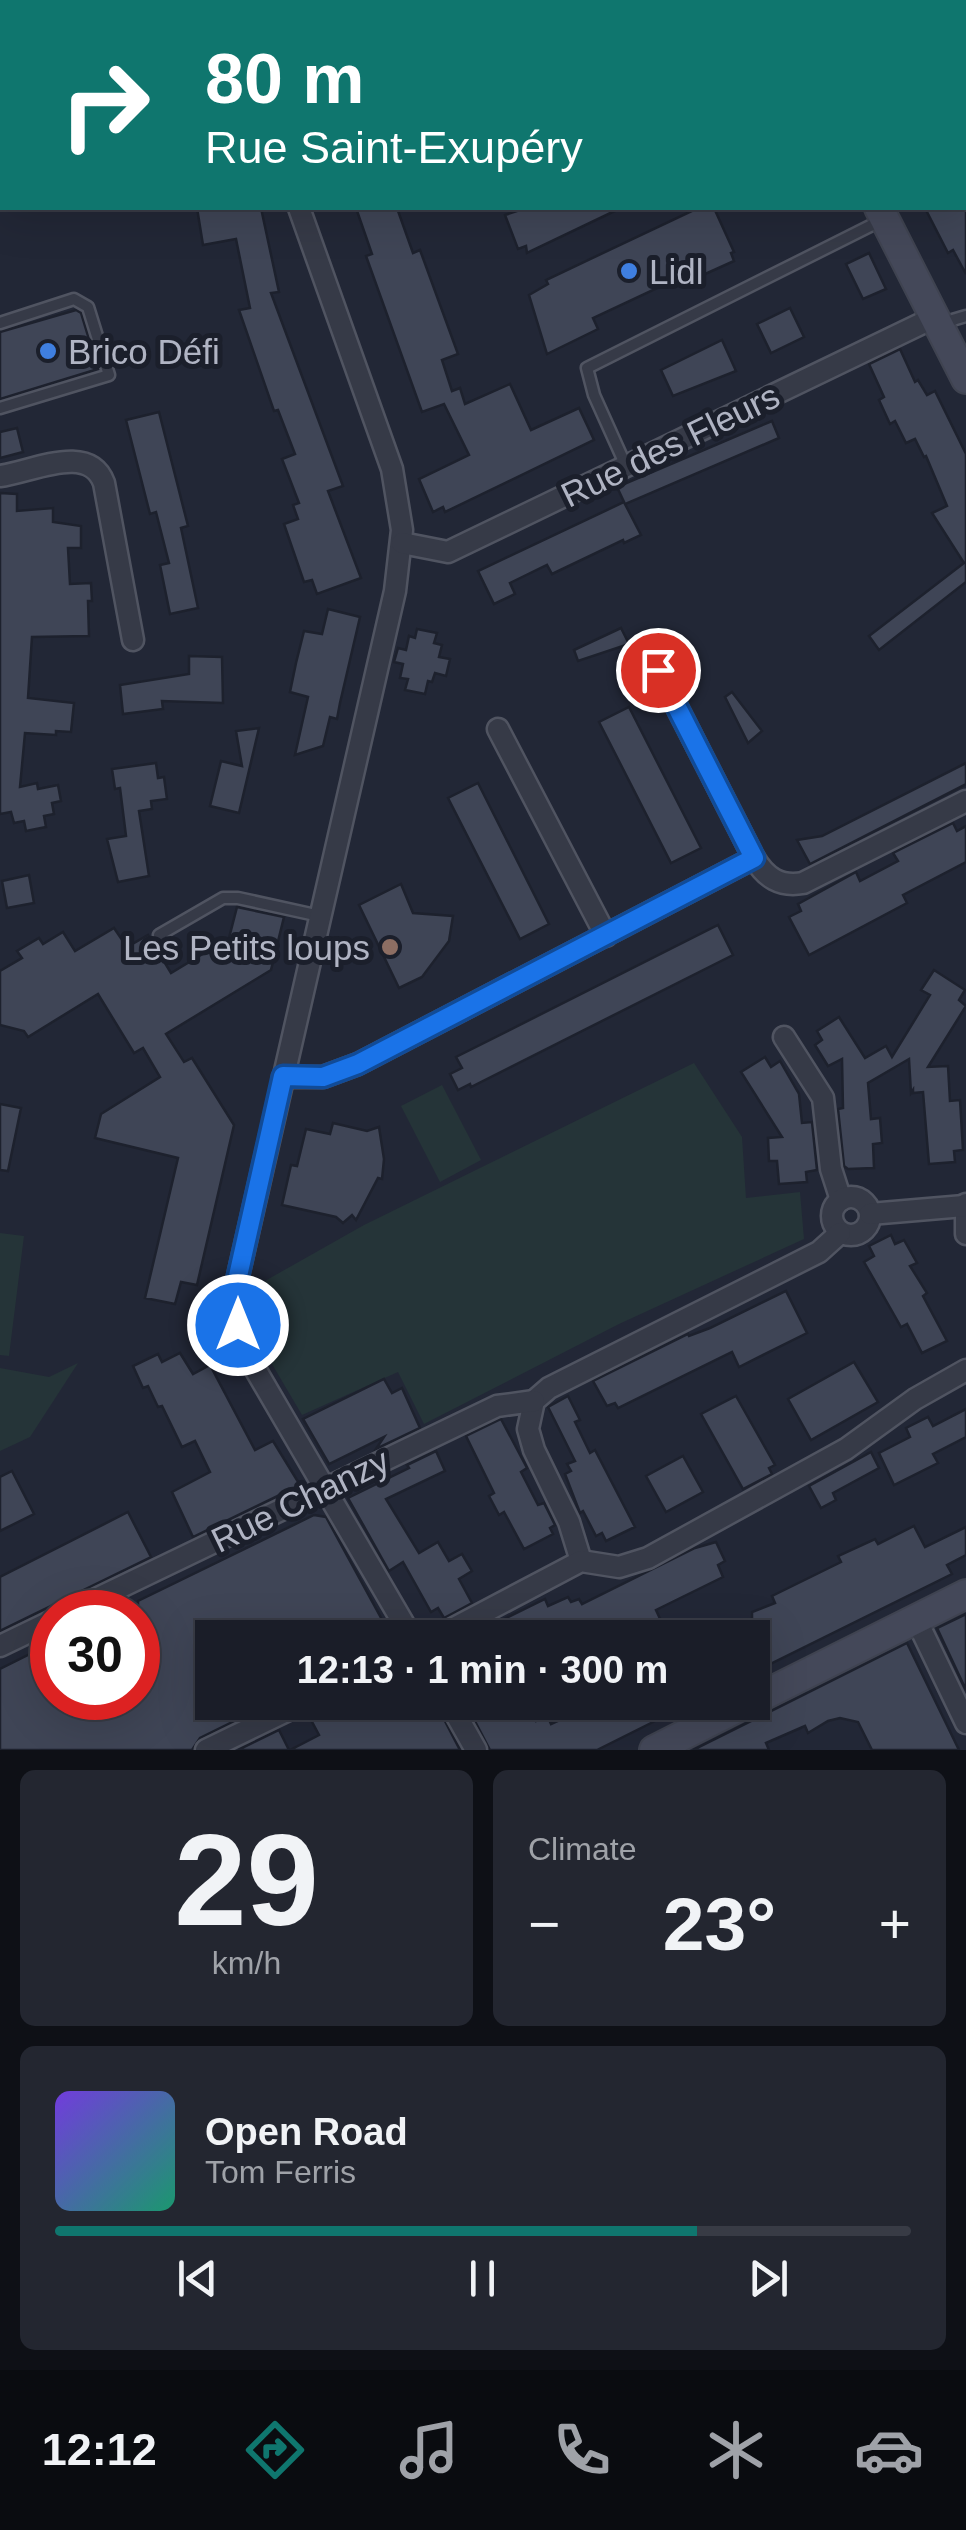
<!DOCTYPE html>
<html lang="en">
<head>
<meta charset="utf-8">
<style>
  :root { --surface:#1a1d28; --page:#232630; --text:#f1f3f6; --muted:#9fa2a8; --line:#383b45; --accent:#0f766e }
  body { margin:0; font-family:Arial,sans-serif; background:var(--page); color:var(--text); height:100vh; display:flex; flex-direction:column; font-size:38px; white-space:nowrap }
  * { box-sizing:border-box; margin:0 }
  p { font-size:32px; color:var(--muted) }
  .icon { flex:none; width:55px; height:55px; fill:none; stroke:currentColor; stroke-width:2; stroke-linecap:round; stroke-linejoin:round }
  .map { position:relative; height:1750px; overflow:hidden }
  .drawer { display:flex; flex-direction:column; gap:20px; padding:20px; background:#0e1016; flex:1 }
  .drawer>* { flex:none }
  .hud { position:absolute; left:0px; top:0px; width:968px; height:210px; box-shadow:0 10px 40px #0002,0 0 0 2px var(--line); background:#0f766e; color:#fff; overflow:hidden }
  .speed { position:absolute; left:30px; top:1590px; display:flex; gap:20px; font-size:50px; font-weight:700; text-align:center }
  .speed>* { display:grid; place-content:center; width:130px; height:130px; border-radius:50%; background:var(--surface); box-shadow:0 10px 40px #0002,0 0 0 2px var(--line); line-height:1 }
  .speed .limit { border:15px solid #d22; background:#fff; color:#111 }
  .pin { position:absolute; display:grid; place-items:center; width:85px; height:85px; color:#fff; margin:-42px; border:5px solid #fff; border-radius:50%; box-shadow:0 2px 10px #0007 }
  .me { position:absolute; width:110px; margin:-55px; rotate:0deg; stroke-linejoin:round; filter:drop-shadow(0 0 8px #0008) }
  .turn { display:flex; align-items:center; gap:35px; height:210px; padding:0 40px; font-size:45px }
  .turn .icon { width:130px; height:130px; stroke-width:2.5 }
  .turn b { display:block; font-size:70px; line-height:85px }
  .big { font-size:75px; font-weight:700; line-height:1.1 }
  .drawer .widget { flex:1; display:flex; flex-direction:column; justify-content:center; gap:15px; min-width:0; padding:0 35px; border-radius:15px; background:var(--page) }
  .drawer .dial { align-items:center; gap:0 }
  .dial b { font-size:130px; line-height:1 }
  .song { display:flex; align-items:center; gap:30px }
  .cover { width:120px; height:120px; border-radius:15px; background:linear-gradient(135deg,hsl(260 70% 55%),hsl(160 70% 35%)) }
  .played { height:10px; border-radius:5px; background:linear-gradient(90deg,var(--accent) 75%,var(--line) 75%) }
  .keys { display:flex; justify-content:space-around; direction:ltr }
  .heat { display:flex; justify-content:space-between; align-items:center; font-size:55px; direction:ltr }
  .drawer .tiles { flex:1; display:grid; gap:20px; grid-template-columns:1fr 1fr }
  .widget:last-child { grid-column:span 2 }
  .trip { position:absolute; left:195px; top:1620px; width:575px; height:100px; border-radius:0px; background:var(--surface); box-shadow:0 10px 40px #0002,0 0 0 2px var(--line); font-weight:700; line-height:100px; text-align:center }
  .tabs { display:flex; height:160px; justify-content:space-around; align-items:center; background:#0a0c10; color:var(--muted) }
  .tabs .icon { width:70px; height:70px }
  .tabs .active { color:var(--accent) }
  .tabs b { font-size:45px; color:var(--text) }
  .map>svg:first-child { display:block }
</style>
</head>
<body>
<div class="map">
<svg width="966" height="1750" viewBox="0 0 966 1750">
  <rect width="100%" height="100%" fill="#222736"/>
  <!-- green -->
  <g fill="#253438">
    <polygon points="694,1063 742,1137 746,1198 800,1192 804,1239 619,1324 424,1424 398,1372 302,1415 269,1359 254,1324 256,1286 364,1225"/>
    <polygon points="442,1085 481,1160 440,1182 401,1106"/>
    <polygon points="0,1233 24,1236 9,1356 0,1355"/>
    <polygon points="78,1363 30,1437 0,1451 0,1368 49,1377"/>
  </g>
  <!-- building -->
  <g fill="#3f4556" stroke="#1d212d" stroke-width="2.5">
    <polygon points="197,208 261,208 279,292 271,293 343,486 328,491 361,578 317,594 312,580 304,582 284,524 298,519 293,505 299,503 282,459 295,454 278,410 274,411 239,310 250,308 236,239 203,245"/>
    <polygon points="356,208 397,208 413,253 420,250 458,354 442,360 452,391 460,388 465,404 510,384 531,430 579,408 594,440 445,512 443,507 433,512 419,479 469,455 444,404 422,412 366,256 372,254"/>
    <polygon points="526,208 621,208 527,253 526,246 518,249 505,215"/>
    <polygon points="698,208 714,208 734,252 731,253 734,261 703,275 700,268 593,318 598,329 547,354 529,295 548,284 546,280"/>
    <polygon points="925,208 966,208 966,274 953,250 948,253"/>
    <polygon points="869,253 886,289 863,299 846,264"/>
    <polygon points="790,308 804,337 771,353 757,324"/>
    <polygon points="76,310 81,313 98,369 0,399 0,332"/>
    <polygon points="722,340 736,371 673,396 661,370"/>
    <polygon points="900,349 915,382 918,380 927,395 935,391 966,454 966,582 879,650 869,636 964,563 932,513 947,506 926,456 924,457 915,439 906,443 895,421 890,424 879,400 884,397 869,364"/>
    <polygon points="159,412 188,526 181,528 198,608 170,614 160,565 169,563 156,512 150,514 126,420"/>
    <polygon points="772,421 779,438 625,504 641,535 624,543 623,540 552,574 547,565 510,583 515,594 494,604 478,571 624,502 617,487"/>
    <polygon points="17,428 23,452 0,458 0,432"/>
    <polygon points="0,493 17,494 17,511 53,508 53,522 81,526 81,548 68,548 70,584 91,583 92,601 88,601 89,636 32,637 28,698 74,703 71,732 56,731 56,735 25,733 20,787 37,783 38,789 58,785 61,801 52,803 54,814 44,816 46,827 26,831 24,821 14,823 11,812 0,814"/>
    <polygon points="328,609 360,617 340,703 337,719 330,717 323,746 295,755 308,697 290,692 296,663 304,631 322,634"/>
    <polygon points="621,628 629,644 578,661 574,650"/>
    <polygon points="417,629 437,633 434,643 442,645 439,657 450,659 446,676 435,673 432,682 428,681 425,694 405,690 408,679 400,678 403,664 394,662 398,648 406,650 409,636 415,638"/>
    <polygon points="189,656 222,657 223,703 162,701 163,709 123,714 120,685 189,674"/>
    <polygon points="732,692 762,731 748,743 725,697"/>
    <polygon points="629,707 701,848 671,863 599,722"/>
    <polygon points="259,728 239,813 210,806 221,761 242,766 236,731"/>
    <polygon points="156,763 158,778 164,777 167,799 151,801 152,809 139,811 149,876 118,882 107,839 126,836 120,788 115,789 112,769"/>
    <polygon points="966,763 966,784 810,864 797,840 822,836"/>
    <polygon points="478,783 549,924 520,939 448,798"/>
    <polygon points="953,823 957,831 966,826 966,862 903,895 907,903 809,955 789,917 801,911 798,904 856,872 860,881 898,861 893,853"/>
    <polygon points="29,875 34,903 7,908 2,881"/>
    <polygon points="401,884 413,913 453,916 449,941 422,977 399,988 359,905"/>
    <polygon points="237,907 284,917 271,970 166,1034 184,1062 192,1058 234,1125 197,1285 181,1282 175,1304 145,1298 178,1158 95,1138 101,1114 160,1077 143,1048 134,1053 98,994 28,1037 24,1031 0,1025 0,971 22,958 17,951 39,938 43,944 63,932 75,951 114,928 127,947 148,935 171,973 229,938"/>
    <polygon points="718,925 733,955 471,1087 470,1084 458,1090 450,1074 462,1068 456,1057"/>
    <polygon points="934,970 965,990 959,1000 966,1006 928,1067 948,1066 950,1101 960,1100 963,1150 954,1151 955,1162 929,1164 923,1092 913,1093 913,1090 911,1093 909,1059 868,1083 871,1119 880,1118 882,1143 873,1144 874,1168 848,1169 844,1166 838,1109 843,1108 842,1059 828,1066 815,1045 822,1040 817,1031 839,1017 865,1058 886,1046 892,1057 930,995 921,990"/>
    <polygon points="765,1057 771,1067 780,1061 799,1094 802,1123 812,1122 817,1170 806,1172 807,1182 779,1184 777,1161 769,1161 768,1138 782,1137 741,1072"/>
    <polygon points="0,1104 21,1108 8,1171 0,1170"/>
    <polygon points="333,1123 367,1131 379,1127 384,1159 382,1179 378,1178 356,1220 352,1215 343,1223 336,1217 282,1205 291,1165 297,1166 306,1129 330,1134"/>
    <polygon points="891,1235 895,1244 904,1240 917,1263 910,1266 927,1293 923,1296 947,1341 922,1353 907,1324 901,1327 864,1262 874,1256 869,1246"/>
    <polygon points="786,1291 807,1333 739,1367 732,1352 618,1408 615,1403 607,1406 593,1381 688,1334 689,1336 710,1328"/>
    <polygon points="180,1353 193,1374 210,1365 255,1450 273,1441 300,1485 193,1537 172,1492 210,1472 195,1441 182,1447 162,1406 158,1407 148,1386 143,1388 133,1366 158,1354 162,1362"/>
    <polygon points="854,1362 878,1402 811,1440 788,1399"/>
    <polygon points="384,1379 392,1393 402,1388 420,1428 376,1449 384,1437 329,1464 303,1419"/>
    <polygon points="568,1396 580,1420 575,1422 590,1453 595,1450 635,1527 606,1541 602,1533 596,1536 583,1511 580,1513 565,1474 571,1471 567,1464 575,1461 548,1407"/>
    <polygon points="736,1396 775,1465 769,1468 772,1474 743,1489 701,1414"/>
    <polygon points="966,1409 966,1437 933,1454 938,1463 894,1485 879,1453 910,1437 906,1428 928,1417 933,1426"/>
    <polygon points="501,1419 527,1468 521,1472 538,1505 544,1503 555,1525 550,1528 553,1534 524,1549 504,1512 499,1515 489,1496 494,1493 466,1436"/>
    <polygon points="436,1451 445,1471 386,1499 419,1553 438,1542 449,1561 462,1554 472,1571 459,1579 472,1603 444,1618 438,1608 431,1612 403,1562 389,1571 348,1498 409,1468 407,1465"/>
    <polygon points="871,1452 879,1468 833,1493 836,1500 821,1508 809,1486"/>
    <polygon points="683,1456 703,1492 666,1512 646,1476"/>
    <polygon points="12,1471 34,1514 0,1531 0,1477"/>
    <polygon points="128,1512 151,1557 0,1631 0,1577"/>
    <polygon points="314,1515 326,1517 392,1638 212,1638 212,1702 265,1702 267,1705 200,1738 192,1750 0,1750 0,1669 52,1643 52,1698 95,1698 101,1710 127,1698 138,1698 138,1601"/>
    <polygon points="914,1526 925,1547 966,1527 966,1555 947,1565 952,1574 752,1673 752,1612 775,1603 772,1596 841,1562 838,1556 875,1539 878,1544"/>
    <polygon points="716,1542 725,1561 718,1565 723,1577 656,1610 669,1638 598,1638 592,1626 572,1636 569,1629 553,1638 465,1638 545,1599 548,1606 568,1597 571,1602 579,1599 582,1604 695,1548"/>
    <polygon points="966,1614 966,1690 937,1628"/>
    <polygon points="907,1643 959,1750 872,1750 858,1722 840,1718 828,1721 808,1733 805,1726 766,1743 769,1750 693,1750"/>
    <polygon points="343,1702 435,1702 460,1750 290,1750 319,1735 310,1718"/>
    <polygon points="465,1702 526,1702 536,1721 547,1715 551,1724 599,1702 693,1702 597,1750 490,1750"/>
    <polygon points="279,1730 289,1750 238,1750"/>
  </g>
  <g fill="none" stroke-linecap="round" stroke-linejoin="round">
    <defs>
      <g id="lane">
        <polyline points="670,2 675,0"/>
        <polyline points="0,323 74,299 88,307 109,375 0,408"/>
        <polyline points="939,324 966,316"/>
        <polyline points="626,466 594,395 587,368 884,219"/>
        <polyline points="159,935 223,898 238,898 320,916"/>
      </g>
      <g id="street">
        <polyline points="284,2 285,0"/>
        <path d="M299,208L392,469L402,530L395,591L238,1276C232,1309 239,1337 254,1367L412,1638"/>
        <path d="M0,476C32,472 89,442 104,483L133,640"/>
        <polyline points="402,543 448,552 935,317"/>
        <polyline points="658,670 754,858"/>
        <polyline points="498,729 606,936"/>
        <polyline points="784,1037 823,1098 831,1169 841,1200"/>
        <path d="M283,1077H323L358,1064L754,858C766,878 780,887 803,883L966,801"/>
        <circle cx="851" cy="1216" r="19"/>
        <polyline points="966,1204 966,1234"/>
        <polyline points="870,1214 964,1206"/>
        <polyline points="581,1561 569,1522 534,1450 528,1429 534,1401 549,1388 819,1252 840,1233"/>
        <polyline points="69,1612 497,1406 534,1401"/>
        <polyline points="916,1619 966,1723"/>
        <polyline points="435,1638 581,1561 619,1567 648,1558 846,1449 915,1399 966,1370"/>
        <polyline points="0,1646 52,1621"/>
        <polyline points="449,1702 476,1750"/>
        <polyline points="206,1750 305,1702"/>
      </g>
      <g id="secondary">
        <polyline points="781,0 783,2"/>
        <polyline points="879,208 966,379"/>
        <polyline points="752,1701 966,1594"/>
        <polyline points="654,1750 749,1702"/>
      </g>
    </defs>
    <!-- lane casing -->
    <use href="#lane" stroke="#505461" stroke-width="15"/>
    <!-- street casing -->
    <use href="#street" stroke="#505461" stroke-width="25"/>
    <!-- secondary casing -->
    <use href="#secondary" stroke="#3f4350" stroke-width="32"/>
    <!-- lane -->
    <use href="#lane" stroke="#363a47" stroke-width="10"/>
    <!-- street -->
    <use href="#street" stroke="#363a47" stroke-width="20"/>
    <!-- secondary -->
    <use href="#secondary" stroke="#444859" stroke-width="28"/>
  </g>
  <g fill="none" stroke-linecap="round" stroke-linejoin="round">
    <defs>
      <polyline id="route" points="238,1325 235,1305 238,1276 283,1076 323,1077 358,1064 754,858 658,670"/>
    </defs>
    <!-- route casing -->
    <use href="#route" stroke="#114b97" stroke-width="25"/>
    <!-- route -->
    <use href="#route" stroke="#1a73e8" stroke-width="18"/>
  </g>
  <!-- markers -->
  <g fill="#3f7fe0" stroke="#1b1f2b" stroke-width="4">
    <circle cx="629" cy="271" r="10"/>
    <circle cx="48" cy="351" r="10"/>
  </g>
  <circle fill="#8d6e63" stroke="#1b1f2b" stroke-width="4" cx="390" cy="947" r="10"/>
  <g text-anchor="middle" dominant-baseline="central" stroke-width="10" stroke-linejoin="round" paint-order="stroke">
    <!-- poi labels -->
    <g font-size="35" fill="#b0b4c3" stroke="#1b1f2b" text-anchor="start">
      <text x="649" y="271">Lidl</text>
      <text x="68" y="351">Brico Défi</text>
      <text x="370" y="947" text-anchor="end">Les Petits loups</text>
    </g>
    <!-- street labels -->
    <g font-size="35" fill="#b0b4c3" stroke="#1b1f2b">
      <text transform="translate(670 445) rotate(-26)">Rue des Fleurs</text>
      <text transform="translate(300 1500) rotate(-26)">Rue Chanzy</text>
    </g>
  </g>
</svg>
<div class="speed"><div class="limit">30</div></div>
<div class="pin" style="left:658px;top:670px;background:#d93025"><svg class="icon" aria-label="arrive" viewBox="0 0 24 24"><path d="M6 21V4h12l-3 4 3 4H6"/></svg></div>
<svg class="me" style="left:238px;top:1325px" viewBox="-20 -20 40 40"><circle r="17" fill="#1a73e8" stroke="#fff" stroke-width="3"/><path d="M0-11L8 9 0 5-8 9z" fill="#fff"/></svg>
<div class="trip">12:13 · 1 min · 300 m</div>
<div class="hud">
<div class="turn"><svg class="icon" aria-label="right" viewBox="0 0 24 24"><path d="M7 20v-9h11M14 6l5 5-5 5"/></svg><div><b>80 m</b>Rue Saint-Exupéry</div></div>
</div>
</div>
<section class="drawer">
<div class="tiles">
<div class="widget dial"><b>29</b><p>km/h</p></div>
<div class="widget"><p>Climate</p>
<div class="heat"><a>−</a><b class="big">23°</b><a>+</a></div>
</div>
<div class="widget">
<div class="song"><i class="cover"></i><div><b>Open Road</b><p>Tom Ferris</p></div></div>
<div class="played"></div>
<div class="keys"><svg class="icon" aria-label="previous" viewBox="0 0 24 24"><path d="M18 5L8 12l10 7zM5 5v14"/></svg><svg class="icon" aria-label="pause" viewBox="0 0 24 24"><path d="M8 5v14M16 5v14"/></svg><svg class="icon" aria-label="next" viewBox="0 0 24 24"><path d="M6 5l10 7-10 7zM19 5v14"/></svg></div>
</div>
</div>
</section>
<nav class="tabs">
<b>12:12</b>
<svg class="icon active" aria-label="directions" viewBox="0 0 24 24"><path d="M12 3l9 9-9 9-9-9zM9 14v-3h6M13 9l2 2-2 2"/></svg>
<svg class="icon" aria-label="music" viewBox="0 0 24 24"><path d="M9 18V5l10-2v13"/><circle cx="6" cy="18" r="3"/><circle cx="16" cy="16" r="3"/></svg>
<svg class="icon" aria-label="phone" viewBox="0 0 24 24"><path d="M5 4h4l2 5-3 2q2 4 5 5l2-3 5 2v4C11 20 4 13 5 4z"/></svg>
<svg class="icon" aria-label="climate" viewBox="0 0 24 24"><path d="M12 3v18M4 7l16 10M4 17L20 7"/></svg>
<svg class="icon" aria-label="car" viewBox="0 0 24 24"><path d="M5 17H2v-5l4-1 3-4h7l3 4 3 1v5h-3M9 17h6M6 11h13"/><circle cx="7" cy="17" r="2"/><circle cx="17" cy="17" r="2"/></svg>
</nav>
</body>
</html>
